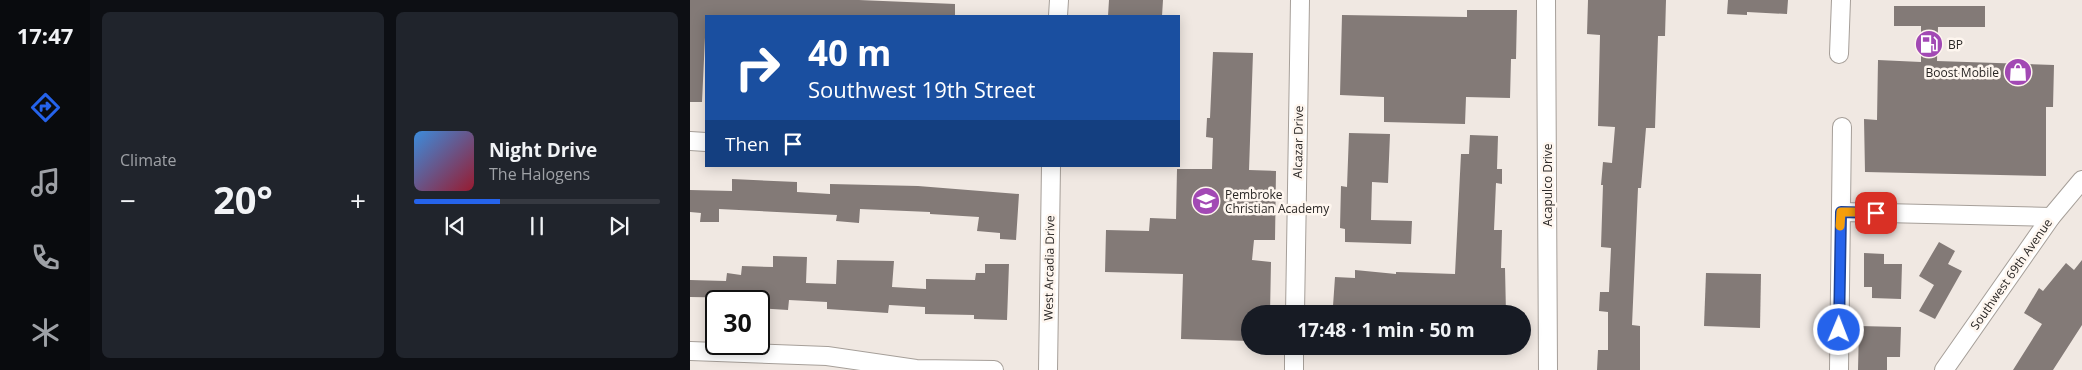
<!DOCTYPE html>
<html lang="en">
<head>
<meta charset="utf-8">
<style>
  :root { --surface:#171b24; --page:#20242c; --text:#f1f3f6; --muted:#9ea1a6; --line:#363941; --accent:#2563eb }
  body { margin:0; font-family:"Open Sans",sans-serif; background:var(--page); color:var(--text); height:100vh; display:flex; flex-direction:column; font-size:19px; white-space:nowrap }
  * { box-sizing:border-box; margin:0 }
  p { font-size:16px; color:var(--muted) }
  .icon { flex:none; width:28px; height:28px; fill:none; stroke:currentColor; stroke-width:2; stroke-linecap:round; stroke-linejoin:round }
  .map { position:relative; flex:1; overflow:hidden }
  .side { display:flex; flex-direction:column; gap:12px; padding:12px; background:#0d0f14; width:600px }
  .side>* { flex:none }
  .guide { position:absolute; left:15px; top:15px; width:475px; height:152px; border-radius:0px; box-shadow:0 2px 12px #0003; background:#1a4fa0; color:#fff; overflow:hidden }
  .speed { position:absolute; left:15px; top:290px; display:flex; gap:10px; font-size:25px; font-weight:700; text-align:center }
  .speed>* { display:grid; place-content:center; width:65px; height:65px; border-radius:50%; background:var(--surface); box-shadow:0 2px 12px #0003; line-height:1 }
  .speed .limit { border:2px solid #111; border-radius:8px; background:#fff; color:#111 }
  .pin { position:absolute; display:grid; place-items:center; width:42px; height:42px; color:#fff; margin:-21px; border-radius:10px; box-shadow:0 2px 8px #0006 }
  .me { position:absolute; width:55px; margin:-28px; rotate:1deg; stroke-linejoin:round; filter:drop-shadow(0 0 4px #0008) }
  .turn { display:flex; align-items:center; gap:18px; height:105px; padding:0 20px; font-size:22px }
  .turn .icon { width:65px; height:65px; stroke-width:2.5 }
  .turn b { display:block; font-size:35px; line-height:42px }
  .then { display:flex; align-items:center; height:48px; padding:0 20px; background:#0003; gap:10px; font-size:19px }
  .big { font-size:38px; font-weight:700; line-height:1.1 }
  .side .tile { flex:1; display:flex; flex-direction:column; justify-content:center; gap:8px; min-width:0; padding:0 18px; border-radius:8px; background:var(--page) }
  .song { display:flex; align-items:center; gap:15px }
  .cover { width:60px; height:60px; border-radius:8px; background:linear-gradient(135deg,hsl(210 70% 55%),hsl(350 70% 35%)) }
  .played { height:5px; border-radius:2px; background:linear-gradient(90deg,var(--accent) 35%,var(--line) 35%) }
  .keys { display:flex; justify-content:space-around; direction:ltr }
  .heat { display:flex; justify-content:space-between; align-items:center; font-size:28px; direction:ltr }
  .side .tiles { flex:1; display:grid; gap:12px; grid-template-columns:repeat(2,1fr) }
  .trip { position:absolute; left:551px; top:305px; width:290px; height:50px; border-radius:25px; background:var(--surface); box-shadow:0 2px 12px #0003; font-weight:700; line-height:50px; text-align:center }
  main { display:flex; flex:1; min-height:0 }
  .menu { display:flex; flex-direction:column; width:90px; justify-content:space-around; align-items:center; background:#090b0e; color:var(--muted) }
  .menu .icon { width:35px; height:35px }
  .menu .active { color:var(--accent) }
  .menu b { font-size:22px; color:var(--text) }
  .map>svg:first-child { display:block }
</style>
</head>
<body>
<main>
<nav class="menu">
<b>17:47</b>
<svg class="icon active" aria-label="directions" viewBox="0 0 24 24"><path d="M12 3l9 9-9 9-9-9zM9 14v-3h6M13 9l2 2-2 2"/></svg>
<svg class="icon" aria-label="music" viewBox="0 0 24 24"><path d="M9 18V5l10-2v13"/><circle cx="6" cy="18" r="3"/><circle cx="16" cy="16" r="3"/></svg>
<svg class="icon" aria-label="phone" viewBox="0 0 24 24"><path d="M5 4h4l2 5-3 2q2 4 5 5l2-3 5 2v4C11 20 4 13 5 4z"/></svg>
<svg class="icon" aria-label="climate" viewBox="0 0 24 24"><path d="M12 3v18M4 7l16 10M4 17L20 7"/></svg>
</nav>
<section class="side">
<div class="tiles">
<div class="tile"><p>Climate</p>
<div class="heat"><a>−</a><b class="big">20°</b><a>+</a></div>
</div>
<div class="tile">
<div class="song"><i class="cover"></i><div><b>Night Drive</b><p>The Halogens</p></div></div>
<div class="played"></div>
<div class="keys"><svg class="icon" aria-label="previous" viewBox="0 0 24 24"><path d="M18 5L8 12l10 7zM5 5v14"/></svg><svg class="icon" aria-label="pause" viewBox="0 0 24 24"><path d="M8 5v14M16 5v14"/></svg><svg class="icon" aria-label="next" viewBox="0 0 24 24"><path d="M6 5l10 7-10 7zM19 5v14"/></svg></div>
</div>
</div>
</section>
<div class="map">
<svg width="1392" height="370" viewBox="0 0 1392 370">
  <rect width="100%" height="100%" fill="#f0e8e2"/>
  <!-- building -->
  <g fill="#837a77">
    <polygon points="0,0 169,0 265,4 265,16 16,16 12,102 0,102"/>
    <polygon points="419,0 473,0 472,16 418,16"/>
    <polygon points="898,0 976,0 975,36 968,36 965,128 956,128 951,188 948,188 942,325 950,326 950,370 907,370 908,350 918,350 918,312 909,311 910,292 919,292 921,248 911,247 913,185 911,185 913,162 922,163 925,127 908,126 910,35 897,34"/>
    <polygon points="1038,0 1098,0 1097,14 1057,12 1057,15 1037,14"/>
    <polygon points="1204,6 1295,6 1295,27 1248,27 1247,61 1364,65 1363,107 1356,107 1356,176 1175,172 1174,119 1187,120 1188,60 1231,62 1231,26 1204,26"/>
    <polygon points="777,10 827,10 826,59 821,59 820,98 776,97 775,124 694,122 694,97 650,95 652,15 777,17"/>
    <polygon points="523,52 563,53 559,170 586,171 585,240 564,240 562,260 581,262 580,314 560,314 560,341 491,339 493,274 415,272 416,230 459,231 460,218 486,219 487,169 522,169 523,138 516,137 517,118 520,118"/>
    <polygon points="659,133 700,134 698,183 682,182 681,220 722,221 721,244 655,242 655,229 650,228 651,186 657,187"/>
    <polygon points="780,135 808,136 807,169 812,169 812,184 806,183 804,230 812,230 811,268 815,268 816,314 674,314 674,308 643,306 645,277 665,278 665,270 706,274 706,272 765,274 771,154 779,154"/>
    <polygon points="42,179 107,182 107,192 140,194 140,184 228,186 329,194 326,240 310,239 310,233 287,231 289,217 240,214 240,212 170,209 169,223 146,221 147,215 29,209 29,222 10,222 11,213 0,212 0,190 42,191"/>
    <polygon points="1249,242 1265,251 1258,264 1272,271 1245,319 1229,311 1244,285 1229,276"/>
    <polygon points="1174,253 1194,254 1194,264 1212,264 1211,299 1182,298 1182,287 1174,287"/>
    <polygon points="83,256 117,257 116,283 146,284 147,260 204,261 202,287 236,289 236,279 285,280 286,273 295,273 295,264 319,264 317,320 284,319 284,315 235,314 235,307 199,305 198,313 137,309 137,302 99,300 98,310 82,309 69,308 69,301 57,301 58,298 0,297 0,280 36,281 37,273 51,275 52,266 83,267"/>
    <polygon points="1392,260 1392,325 1363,370 1323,370 1352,324 1334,313 1349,288 1353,291 1376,263 1384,270"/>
    <polygon points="1016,273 1071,274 1070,328 1014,326"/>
    <polygon points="1169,326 1211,327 1210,357 1197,357 1197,370 1168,370"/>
  </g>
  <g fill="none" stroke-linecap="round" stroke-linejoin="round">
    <defs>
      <g id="street">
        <polyline points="856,0 858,370"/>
        <polyline points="368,16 369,0"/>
        <polyline points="1149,54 1151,0"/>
        <polyline points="0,141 16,142"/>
        <polyline points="1151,212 1361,217"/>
        <polyline points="605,314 610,0"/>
        <polyline points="0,351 137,356 226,369 304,370"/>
        <polyline points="358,370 361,166"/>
        <polyline points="604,370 604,346"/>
        <polyline points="1149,370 1152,127"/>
        <polyline points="1254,370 1361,217 1392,180"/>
      </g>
    </defs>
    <!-- street casing -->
    <use href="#street" stroke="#a69f99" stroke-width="20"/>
    <!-- street -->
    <use href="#street" stroke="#fff" stroke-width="18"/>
  </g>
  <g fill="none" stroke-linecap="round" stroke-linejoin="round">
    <defs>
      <polyline id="route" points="1149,330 1151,212 1186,213"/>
    </defs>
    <!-- route casing -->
    <use href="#route" stroke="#184099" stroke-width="12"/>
    <!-- route -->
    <use href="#route" stroke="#2563eb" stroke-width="9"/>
    <!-- slow -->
    <polyline stroke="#f59e0b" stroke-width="9" points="1150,226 1151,212 1167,212"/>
  </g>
  <!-- icons -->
  <defs>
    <symbol id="fuel-disc" viewBox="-11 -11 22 22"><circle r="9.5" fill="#a249b4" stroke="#fef6ef"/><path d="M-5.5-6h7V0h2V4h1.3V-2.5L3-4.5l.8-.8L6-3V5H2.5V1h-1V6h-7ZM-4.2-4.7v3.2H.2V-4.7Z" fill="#fff"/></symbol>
    <symbol id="shop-disc" viewBox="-11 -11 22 22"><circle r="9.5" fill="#a249b4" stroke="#fef6ef"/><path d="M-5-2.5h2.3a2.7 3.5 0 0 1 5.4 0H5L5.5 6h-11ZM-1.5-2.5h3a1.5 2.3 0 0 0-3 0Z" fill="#fff"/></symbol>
    <symbol id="school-disc" viewBox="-11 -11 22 22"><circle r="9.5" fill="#a249b4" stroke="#fef6ef"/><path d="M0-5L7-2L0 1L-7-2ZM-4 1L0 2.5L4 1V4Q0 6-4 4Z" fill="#fff"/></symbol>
  </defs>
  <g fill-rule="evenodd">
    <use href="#fuel-disc" x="1223" y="28" width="32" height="32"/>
    <use href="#shop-disc" x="1312" y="56" width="32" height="32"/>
    <use href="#school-disc" x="500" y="185" width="32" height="32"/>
  </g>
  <g text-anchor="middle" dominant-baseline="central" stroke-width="5" stroke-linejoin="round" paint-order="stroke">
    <!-- poi labels -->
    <g font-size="12" fill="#2a2725" stroke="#fef6ef" text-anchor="start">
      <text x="1258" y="44">BP</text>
      <text x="1309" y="72" text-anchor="end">Boost Mobile</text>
      <text x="535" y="194">Pembroke<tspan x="535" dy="14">Christian Academy</tspan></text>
    </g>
    <!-- street labels -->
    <g font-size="12" fill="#2a2725" stroke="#fef6ef">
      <text transform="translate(608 142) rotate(-89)">Alcazar Drive</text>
      <text transform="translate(857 185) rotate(-90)">Acapulco Drive</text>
      <text transform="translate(359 268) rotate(-89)">West Arcadia Drive</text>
      <text transform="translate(1321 274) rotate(-55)">Southwest 69th Avenue</text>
    </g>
  </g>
</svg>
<div class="speed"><div class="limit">30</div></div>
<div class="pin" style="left:1186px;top:213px;background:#d93025"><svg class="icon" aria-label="arrive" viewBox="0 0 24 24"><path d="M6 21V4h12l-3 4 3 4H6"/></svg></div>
<svg class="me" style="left:1149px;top:330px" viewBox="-20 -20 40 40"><circle r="17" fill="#2563eb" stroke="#fff" stroke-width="3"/><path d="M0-11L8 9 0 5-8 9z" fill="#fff"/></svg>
<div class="trip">17:48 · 1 min · 50 m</div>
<div class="guide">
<div class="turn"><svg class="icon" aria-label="right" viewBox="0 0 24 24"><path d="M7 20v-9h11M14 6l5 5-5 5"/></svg><div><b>40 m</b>Southwest 19th Street</div></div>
<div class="then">Then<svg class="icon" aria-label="arrive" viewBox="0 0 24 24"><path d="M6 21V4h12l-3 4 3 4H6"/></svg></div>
</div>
</div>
</main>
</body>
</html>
